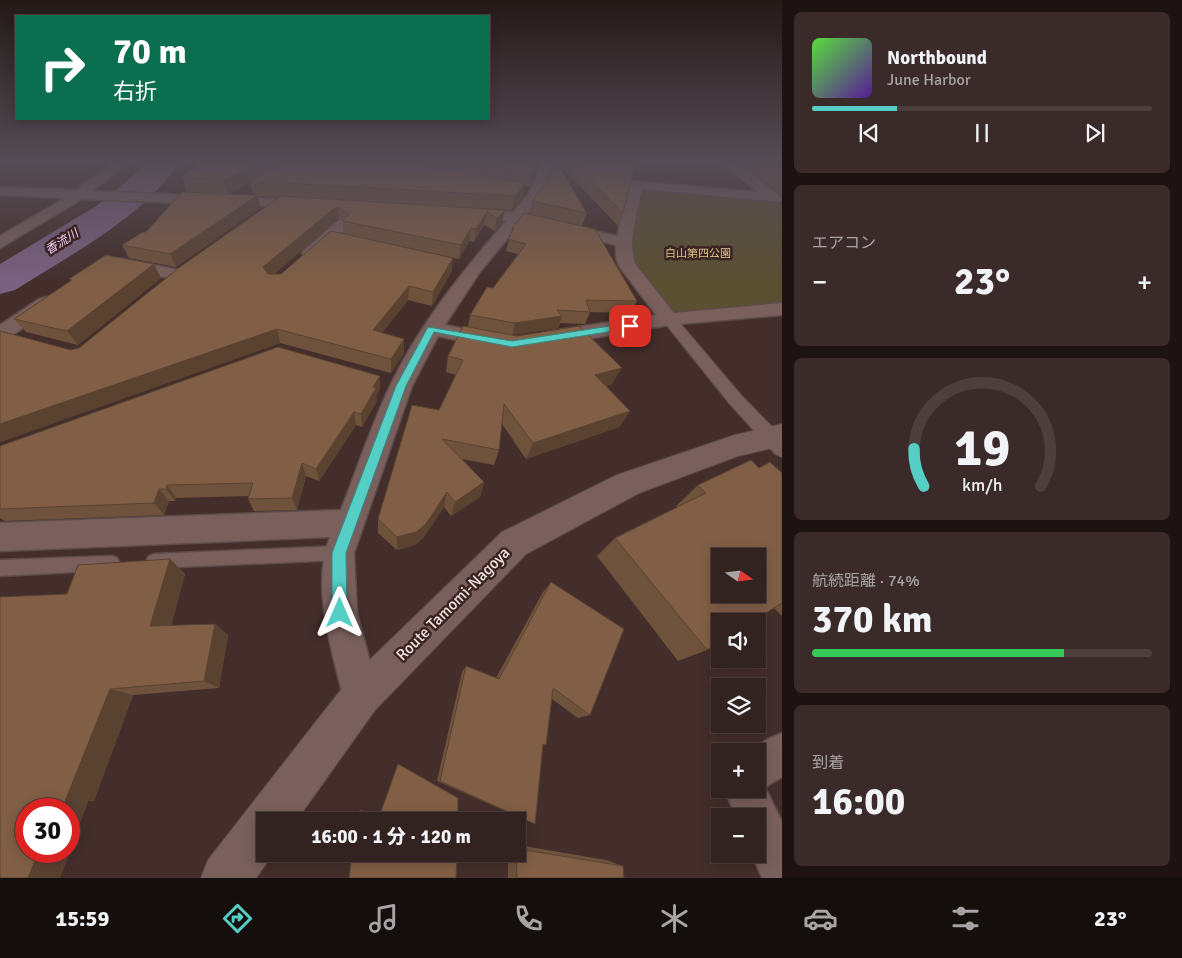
<!DOCTYPE html>
<html lang="ja">
<head>
<meta charset="utf-8">
<style>
  :root { --surface:#322220; --page:#3a2a29; --text:#f1f3f6; --muted:#a8a4a5; --line:#4d3f3e; --accent:#55cec5 }
  body { margin:0; font-family:Signika,"Noto Sans JP",sans-serif; background:var(--page); color:var(--text); height:100vh; display:flex; flex-direction:column; font-size:19px; white-space:nowrap }
  * { box-sizing:border-box; margin:0 }
  p { font-size:16px; color:var(--muted) }
  .icon { flex:none; width:28px; height:28px; fill:none; stroke:currentColor; stroke-width:2; stroke-linecap:round; stroke-linejoin:round }
  .map { position:relative; flex:1; overflow:hidden }
  .drawer { display:flex; flex-direction:column; gap:12px; padding:12px; background:#1c1312; width:400px }
  .drawer>* { flex:none }
  .hud { position:absolute; left:15px; top:15px; width:475px; height:105px; border-radius:0px; box-shadow:0 2px 12px #0003,0 0 0 1px var(--line); background:#0b6e4f; color:#fff; overflow:hidden }
  .needle { width:32px; rotate:104deg }
  .fabs { position:absolute; left:711px; top:548px; display:grid; gap:10px }
  .fabs a { display:grid; place-items:center; width:55px; height:55px; border-radius:0px; background:var(--surface); box-shadow:0 2px 12px #0003,0 0 0 1px var(--line); font-size:25px }
  .speed { position:absolute; left:15px; top:798px; display:flex; gap:10px; font-size:25px; font-weight:700; text-align:center }
  .speed>* { display:grid; place-content:center; width:65px; height:65px; border-radius:50%; background:var(--surface); box-shadow:0 2px 12px #0003,0 0 0 1px var(--line); line-height:1 }
  .speed .limit { border:8px solid #d22; background:#fff; color:#111 }
  .pin { position:absolute; display:grid; place-items:center; width:42px; height:42px; color:#fff; margin:-21px; border-radius:10px; box-shadow:0 2px 8px #0006 }
  .me { position:absolute; width:55px; margin:-28px; rotate:0deg; stroke-linejoin:round; filter:drop-shadow(0 0 4px #0008) }
  .turn { display:flex; align-items:center; gap:18px; height:105px; padding:0 15px; font-size:22px }
  .turn .icon { width:65px; height:65px; stroke-width:2.5 }
  .turn b { display:block; font-size:35px; line-height:42px }
  .big { font-size:38px; font-weight:800; line-height:1.1 }
  .drawer .widget { flex:1; display:flex; flex-direction:column; justify-content:center; gap:8px; min-width:0; padding:0 18px; border-radius:8px; background:var(--page) }
  .drawer .dial { align-items:center; gap:0 }
  .dial svg { height:130px; overflow:visible; fill:none; stroke:var(--line); stroke-width:7; stroke-linecap:round; text-anchor:middle }
  .dial text { fill:var(--text); stroke:none }
  .song { display:flex; align-items:center; gap:15px }
  .cover { width:60px; height:60px; border-radius:8px; background:linear-gradient(135deg,hsl(110 70% 55%),hsl(270 70% 35%)) }
  .played { height:5px; border-radius:2px; background:linear-gradient(90deg,var(--accent) 25%,var(--line) 25%) }
  .keys { display:flex; justify-content:space-around; direction:ltr }
  .heat { display:flex; justify-content:space-between; align-items:center; font-size:28px; direction:ltr }
  .charge { height:8px; border-radius:4px; background:linear-gradient(90deg,#34c759 74%,var(--line) 0) }
  .trip { position:absolute; left:256px; top:812px; width:270px; height:50px; border-radius:0px; background:var(--surface); box-shadow:0 2px 12px #0003,0 0 0 1px var(--line); font-weight:800; line-height:50px; text-align:center }
  .menu { display:flex; height:80px; justify-content:space-around; align-items:center; background:#140e0d; color:var(--muted) }
  .menu .icon { width:35px; height:35px }
  .menu .current { color:var(--accent) }
  .menu b { font-size:22px; color:var(--text) }
  main { display:flex; flex:1; min-height:0 }
  .map>svg:first-child { display:block }
</style>
</head>
<body>
<main>
<div class="map">
<svg width="782" height="878" viewBox="0 0 782 878">
  <rect width="100%" height="100%" fill="#432e2b"/>
  <!-- green -->
  <polygon fill="#5b5032" points="636,184 772,197 782,206 782,309 669,318 634,273 625,242"/>
  <g fill="none" stroke-linecap="round" stroke-linejoin="round">
    <!-- river -->
    <path fill="#7b6181" fill-rule="evenodd" d="M151,161H181C142,218 72,254 15,290L0,294V264L98,205Z"/>
    <defs>
      <g id="service">
        <polygon points="339,546 344,548 347,553 344,558 339,560 154,568 149,566 146,561 149,556 154,554"/>
        <polygon points="112,556 117,558 120,563 117,568 112,570 0,576 0,560"/>
      </g>
      <polygon id="pedestrian" points="669,315 674,316 741,395 782,437 782,457 775,454 729,403 664,322 662,319"/>
      <g id="minor">
        <polygon points="117,161 130,161 92,191 306,200 313,204 306,208 82,199 0,248 0,236 65,198 0,195 0,187 76,190"/>
        <path d="M543,161H555L542,194L526,215L617,236L631,181L758,192L725,165L716,164L714,161H735L780,196L782,199L780,202L642,189C638,212 626,243 636,265L674,313L782,303V315L669,325L552,345L545,343L542,338L545,333L552,331L656,315L619,266L616,257V245L521,222L480,272L445,325L500,336L503,341L500,346L493,348L438,336L412,386L354,553L357,613L379,696L374,709L361,714L348,709L343,696C331,647 311,586 330,537L0,551V523L341,510C357,469 371,426 390,386C419,325 462,272 506,221L471,218L464,214L471,210L513,212L529,193Z"/>
        <polygon points="363,203 368,204 370,207 368,210 316,256 304,256 302,253 304,250 358,204"/>
        <polygon points="123,259 179,270 185,271 188,275 185,279 179,280 117,268 115,264 117,260"/>
        <polygon points="46,297 53,299 55,303 53,307 7,339 0,340 0,325 39,299"/>
        <polygon points="782,733 782,777 765,787 782,822 782,878 762,878 752,854 758,854 758,816 736,816 724,789 758,789 758,751 750,751 768,739"/>
      </g>
      <polygon id="secondary" points="782,424 782,446 738,456 639,493 526,554 375,710 296,821 265,821 265,854 273,854 256,878 201,878 208,860 347,682 502,532 617,475 735,435"/>
    </defs>
    <!-- service casing -->
    <use href="#service" stroke="#5d4b49" stroke-width="3"/>
    <!-- pedestrian casing -->
    <use href="#pedestrian" stroke="#5d4b49" stroke-width="2"/>
    <!-- minor casing -->
    <use href="#minor" stroke="#5d4b49" stroke-width="3"/>
    <!-- secondary casing -->
    <use href="#secondary" stroke="#5d4b49" stroke-width="2"/>
    <!-- service -->
    <use href="#service" fill="#79605d" fill-rule="evenodd"/>
    <!-- pedestrian -->
    <use href="#pedestrian" fill="#79605d" fill-rule="evenodd"/>
    <!-- minor -->
    <use href="#minor" fill="#79605d" fill-rule="evenodd"/>
    <!-- secondary -->
    <use href="#secondary" fill="#79605d" fill-rule="evenodd"/>
  </g>
  <!-- wall -->
  <g fill="#6f523c" fill-rule="evenodd">
    <path d="M203,161H542L529,187L525,186L523,197L512,210L478,208L505,210L502,223L495,231L484,225L474,242L469,241L459,259L392,244L452,271L432,306L408,300L382,333L404,339V353L391,373L280,343L0,442V331L71,350L79,348L280,197L258,196L260,208L176,267L129,258L122,245L146,232L253,195L250,182L228,194L187,192L182,177ZM339,220L343,222L344,234L281,274H274L334,223Z"/>
    <polygon points="564,161 633,161 623,213 618,226 562,167"/>
    <polygon points="738,161 782,161 782,196 781,195"/>
    <polygon points="532,201 587,213 582,226 529,214"/>
    <polygon points="512,228 637,301 631,313 590,312 585,324 560,323 558,328 512,335 612,384 606,386 630,411 619,427 526,459 502,424 499,450 494,465 462,459 484,482 480,497 451,516 444,507 424,537 415,545 397,550 378,533 378,519 439,410 456,375 446,372 448,356 468,327 470,315 493,288 518,254 506,251"/>
    <polygon points="154,264 161,278 78,345 26,332 14,319 70,281 69,279"/>
    <polygon points="380,390 376,395 377,401 362,427 356,425 319,481 306,476 297,510 254,511 248,499 249,496 176,498 175,501 169,501 164,515 5,521 0,518 0,446"/>
    <polygon points="759,468 782,473 782,616 774,608 707,650 678,661 597,556 615,538 677,507 676,506 698,485"/>
    <polygon points="170,559 185,574 171,626 215,624 228,635 219,688 133,695 94,801 88,801 60,878 0,878 67,594"/>
    <polygon points="551,582 590,715 578,718 552,699 546,745 543,745 535,824 525,820 437,781 462,672 466,666 496,678 543,592"/>
    <polygon points="360,810 380,814 458,821 356,821 357,813"/>
    <polygon points="518,845 606,860 623,866 624,878 508,878 508,854 518,854"/>
  </g>
  <!-- shaded-wall -->
  <g fill="#5a4231">
    <polygon points="261,161 299,161 281,165 228,194 224,180"/>
    <polygon points="538,161 542,161 529,187 532,173"/>
    <polygon points="526,183 523,197 512,210 515,196"/>
    <polygon points="258,195 260,208 176,267 170,254"/>
    <polygon points="338,207 339,220 334,223 266,281 263,267 332,210"/>
    <polygon points="505,210 502,223 495,231 497,218"/>
    <polygon points="487,212 484,225 474,242 476,229"/>
    <polygon points="471,228 469,241 459,259 461,245"/>
    <polygon points="453,258 452,271 432,306 433,292"/>
    <polygon points="154,264 161,278 78,345 67,331"/>
    <polygon points="409,286 408,300 373,344 373,330"/>
    <polygon points="562,316 558,328 512,335 515,323"/>
    <polygon points="277,329 280,343 0,442 0,424"/>
    <polygon points="404,339 404,353 391,373 391,359"/>
    <polygon points="622,368 612,384 586,392 595,375"/>
    <polygon points="380,376 380,390 376,395 377,401 362,427 361,414 373,387"/>
    <polygon points="630,411 619,427 526,459 533,443"/>
    <polygon points="354,412 356,425 319,481 316,469"/>
    <polygon points="302,463 306,476 297,510 292,498"/>
    <polygon points="484,482 480,497 451,516 455,502"/>
    <polygon points="167,485 176,498 175,501 166,489"/>
    <polygon points="159,489 169,501 164,515 154,503"/>
    <polygon points="447,492 444,507 424,537 415,545 397,550 397,537"/>
    <polygon points="170,559 185,574 168,637 150,626"/>
    <polygon points="215,624 228,635 219,688 204,681"/>
    <polygon points="110,689 133,695 94,801 88,801 60,878 28,878 39,851 69,851 69,809 56,809"/>
  </g>
  <!-- building -->
  <g fill="#815f46" stroke="#5a4231" fill-rule="evenodd">
    <polygon points="203,161 261,161 224,180 182,177"/>
    <polygon points="287,161 399,161 526,183 515,196 250,181"/>
    <polygon points="463,161 538,161 532,173"/>
    <polygon points="556,161 587,213 532,201 547,182"/>
    <polygon points="571,161 633,161 633,172 623,213"/>
    <polygon points="182,192 258,195 170,254 122,245 143,232 146,232"/>
    <polygon points="281,196 505,210 497,218 487,212 476,229 471,228 461,245 343,221 349,214 338,207 332,210 263,267 268,274 281,274 331,231 453,258 433,292 409,286 373,330 404,339 391,359 277,329 0,424 0,331 71,350 79,348 180,267"/>
    <polygon points="524,213 595,229 637,301 586,300 590,312 557,310 562,316 515,323 470,315 487,287 493,288 526,244 508,239 514,228 512,228"/>
    <polygon points="106,255 154,264 67,331 14,319 72,280 69,279"/>
    <polygon points="463,326 517,336 579,326 622,368 595,375 630,411 533,443 504,404 499,450 442,439 484,482 455,502 447,492 426,524 416,532 397,537 378,519 412,405 439,410 463,360 448,356"/>
    <polygon points="278,347 380,376 373,387 376,388 361,414 354,412 316,469 302,463 292,498 248,499 253,483 167,485 166,489 159,489 154,503 0,509 0,446"/>
    <path d="M751,460L759,468L770,462L782,473V603L753,621H720V642L707,650L615,538L706,493L698,485ZM720,556H758V594H720Z"/>
    <polygon points="170,559 150,626 215,624 204,681 110,689 64,804 58,803 56,809 26,809 26,851 39,851 28,878 0,878 0,597 67,594 78,565"/>
    <polygon points="551,582 624,629 590,715 553,688 546,745 543,744 535,824 440,781 466,666 499,679"/>
    <polygon points="398,764 458,798 458,821 356,821 357,813 379,817"/>
    <polygon points="518,849 623,866 624,878 517,878 516,854 518,854"/>
    <polygon points="352,854 457,854 456,878 349,878"/>
  </g>
  <!-- sky -->
  <linearGradient id="sky" x2="0" y2="1"><stop stop-color="#251918"/><stop offset="0.57" stop-color="#554c55"/><stop offset="1" stop-color="#554c55" stop-opacity="0"/></linearGradient>
  <rect width="782" height="284" fill="url(#sky)"/>
  <!-- route -->
  <polygon fill="#55cec5" stroke="#378680" points="630,323 633,324 633,328 512,347 434,332 406,386 346,553 347,613 345,618 340,621 334,618 332,613 332,553 396,386 428,327 512,341"/>
  <g text-anchor="middle" dominant-baseline="central" stroke-width="5" stroke-linejoin="round" paint-order="stroke">
    <!-- far-park labels -->
    <g font-size="11" fill="#ddc684" stroke="#392422">
      <text x="698" y="253">白山第四公園</text>
    </g>
    <!-- far-water labels -->
    <g font-size="12" font-style="italic" fill="#f2cefa" stroke="#392422">
      <text transform="translate(62 242) rotate(-32)">香流川</text>
    </g>
    <!-- near-street labels -->
    <g font-size="16" fill="#f2e3e1" stroke="#392422">
      <text transform="translate(453 604) rotate(-45)">Route Tamomi-Nagoya</text>
    </g>
  </g>
</svg>
<div class="fabs">
<a><svg class="needle" viewBox="-14 -14 28 28"><path d="M0-13l5 13h-10z" fill="#e53935"/><path d="M0 13l5-13h-10z" fill="#a8a4a5"/></svg></a>
<a><svg class="icon" aria-label="sound" viewBox="0 0 24 24"><path d="M4 9h4l5-4v14l-5-4H4zM17 9q2 3 0 6"/></svg></a>
<a><svg class="icon" aria-label="layers" viewBox="0 0 24 24"><path d="M12 4l9 5-9 5-9-5zM3 14l9 5 9-5"/></svg></a>
<a>+</a>
<a>−</a>
</div>
<div class="speed"><div class="limit">30</div></div>
<div class="pin" style="left:630px;top:326px;background:#d93025"><svg class="icon" aria-label="arrive" viewBox="0 0 24 24"><path d="M6 21V4h12l-3 4 3 4H6"/></svg></div>
<svg class="me" style="left:340px;top:613px" viewBox="-20 -20 40 40"><path d="M0-17L14 15 0 8-14 15z" fill="#55cec5" stroke="#fff" stroke-width="4"/></svg>
<div class="trip">16:00 · 1 分 · 120 m</div>
<div class="hud">
<div class="turn"><svg class="icon" aria-label="right" viewBox="0 0 24 24"><path d="M7 20v-9h11M14 6l5 5-5 5"/></svg><div><b>70 m</b>右折</div></div>
</div>
</div>
<section class="drawer">
<div class="widget">
<div class="song"><i class="cover"></i><div><b>Northbound</b><p>June Harbor</p></div></div>
<div class="played"></div>
<div class="keys"><svg class="icon" aria-label="previous" viewBox="0 0 24 24"><path d="M18 5L8 12l10 7zM5 5v14"/></svg><svg class="icon" aria-label="pause" viewBox="0 0 24 24"><path d="M8 5v14M16 5v14"/></svg><svg class="icon" aria-label="next" viewBox="0 0 24 24"><path d="M6 5l10 7-10 7zM19 5v14"/></svg></div>
</div>
<div class="widget"><p>エアコン</p>
<div class="heat"><a>−</a><b class="big">23°</b><a>+</a></div>
</div>
<div class="widget dial"><svg viewBox="0 0 100 80">
<path d="M14 69A42 42 0 1 1 86 69"/>
<path d="M14 69A42 42 0 0 1 8 46" stroke="#55cec5"/>
<text x="50" y="56" font-size="32" font-weight="700">19</text>
<text x="50" y="72" font-size="11">km/h</text>
</svg></div>
<div class="widget"><p>航続距離 · 74%</p><b class="big">370 km</b><div class="charge"></div></div>
<div class="widget"><p>到着</p><b class="big">16:00</b></div>
</section>
</main>
<nav class="menu">
<b>15:59</b>
<svg class="icon current" aria-label="directions" viewBox="0 0 24 24"><path d="M12 3l9 9-9 9-9-9zM9 14v-3h6M13 9l2 2-2 2"/></svg>
<svg class="icon" aria-label="music" viewBox="0 0 24 24"><path d="M9 18V5l10-2v13"/><circle cx="6" cy="18" r="3"/><circle cx="16" cy="16" r="3"/></svg>
<svg class="icon" aria-label="phone" viewBox="0 0 24 24"><path d="M5 4h4l2 5-3 2q2 4 5 5l2-3 5 2v4C11 20 4 13 5 4z"/></svg>
<svg class="icon" aria-label="climate" viewBox="0 0 24 24"><path d="M12 3v18M4 7l16 10M4 17L20 7"/></svg>
<svg class="icon" aria-label="car" viewBox="0 0 24 24"><path d="M5 17H2v-5l4-1 3-4h7l3 4 3 1v5h-3M9 17h6M6 11h13"/><circle cx="7" cy="17" r="2"/><circle cx="17" cy="17" r="2"/></svg>
<svg class="icon" aria-label="filters" viewBox="0 0 24 24"><path d="M4 7h16M4 17h16"/><circle cx="9" cy="7" r="2"/><circle cx="15" cy="17" r="2"/></svg>
<b>23°</b>
</nav>
</body>
</html>
